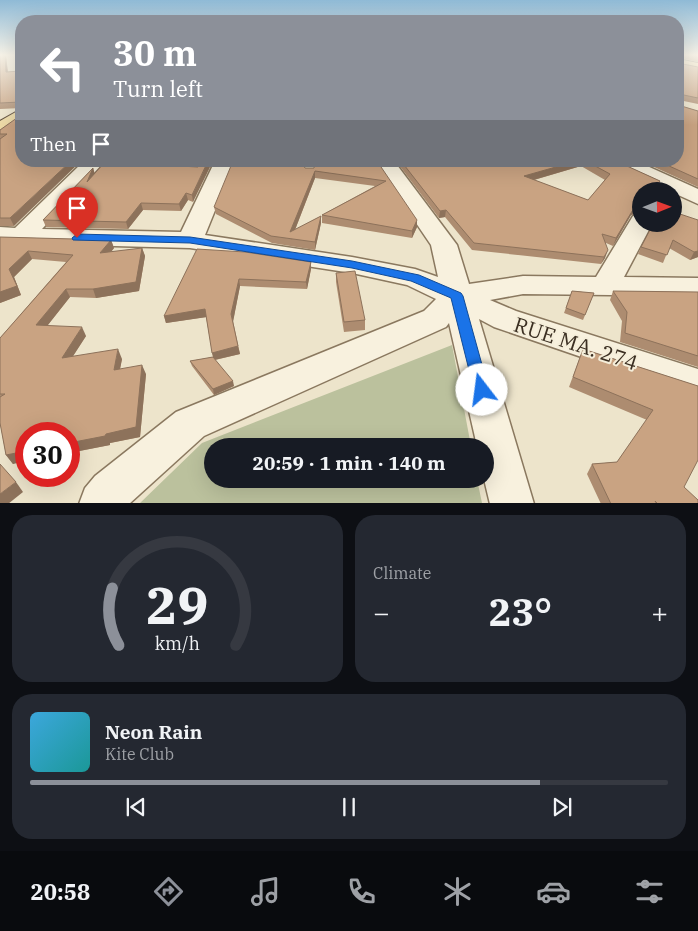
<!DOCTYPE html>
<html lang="en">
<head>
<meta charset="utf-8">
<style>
  :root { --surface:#171b24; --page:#242831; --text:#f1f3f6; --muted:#9ea1a6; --line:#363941; --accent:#8c9099 }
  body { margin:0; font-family:"IBM Plex Serif",serif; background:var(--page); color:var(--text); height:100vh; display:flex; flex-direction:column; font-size:19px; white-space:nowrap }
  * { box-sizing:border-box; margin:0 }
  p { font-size:16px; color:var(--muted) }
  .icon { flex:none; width:28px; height:28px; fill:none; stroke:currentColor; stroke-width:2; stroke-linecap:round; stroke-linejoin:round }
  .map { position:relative; height:503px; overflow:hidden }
  .drawer { display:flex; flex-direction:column; gap:12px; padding:12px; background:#0d0f14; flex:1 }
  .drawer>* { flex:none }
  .top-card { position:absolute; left:15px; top:15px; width:669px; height:152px; border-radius:20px; box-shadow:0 5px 20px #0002; background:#8c9099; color:#fff; overflow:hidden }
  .needle { width:32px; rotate:89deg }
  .buttons { position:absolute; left:632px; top:182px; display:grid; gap:10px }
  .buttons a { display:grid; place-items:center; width:50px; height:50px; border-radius:50%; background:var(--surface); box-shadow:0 5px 20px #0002; font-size:25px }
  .speed { position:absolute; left:15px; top:422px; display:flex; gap:10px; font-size:25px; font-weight:700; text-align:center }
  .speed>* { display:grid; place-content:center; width:65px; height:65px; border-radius:50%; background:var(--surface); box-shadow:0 5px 20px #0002; line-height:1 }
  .speed .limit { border:8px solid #d22; background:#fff; color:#111 }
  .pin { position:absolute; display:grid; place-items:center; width:42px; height:42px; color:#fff; margin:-51px -21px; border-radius:50% 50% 50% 0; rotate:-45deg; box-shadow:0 0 5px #0007 }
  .pin .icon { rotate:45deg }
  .me { position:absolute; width:55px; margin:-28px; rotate:345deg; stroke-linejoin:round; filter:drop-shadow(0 0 4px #0008) }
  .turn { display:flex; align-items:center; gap:18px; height:105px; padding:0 15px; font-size:22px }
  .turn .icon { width:65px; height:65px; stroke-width:2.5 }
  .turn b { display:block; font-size:35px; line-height:42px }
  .then { display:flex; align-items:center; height:48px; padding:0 15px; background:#0003; gap:10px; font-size:19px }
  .big { font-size:38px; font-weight:800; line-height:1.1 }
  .drawer .widget { flex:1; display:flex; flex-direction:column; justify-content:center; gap:8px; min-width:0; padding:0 18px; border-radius:20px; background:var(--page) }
  .drawer .dial { align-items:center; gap:0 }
  .dial svg { height:130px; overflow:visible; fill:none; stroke:var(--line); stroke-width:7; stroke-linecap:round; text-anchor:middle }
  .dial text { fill:var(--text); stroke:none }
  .song { display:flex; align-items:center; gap:15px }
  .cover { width:60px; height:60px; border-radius:8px; background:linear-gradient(135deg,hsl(200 70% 55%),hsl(180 70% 35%)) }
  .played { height:5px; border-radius:2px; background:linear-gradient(90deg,var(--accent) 80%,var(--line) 80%) }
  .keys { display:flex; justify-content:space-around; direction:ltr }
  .heat { display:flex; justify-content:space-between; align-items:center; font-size:28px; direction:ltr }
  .drawer .tiles { flex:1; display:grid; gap:12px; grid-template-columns:1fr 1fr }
  .widget:last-child { grid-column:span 2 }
  .trip { position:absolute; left:204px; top:438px; width:290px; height:50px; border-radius:25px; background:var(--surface); box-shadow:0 5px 20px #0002; font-weight:800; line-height:50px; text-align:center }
  .menu { display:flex; height:80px; justify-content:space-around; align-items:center; background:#090b0e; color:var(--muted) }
  .menu .icon { width:35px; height:35px }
  .menu .selected { color:var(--accent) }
  .menu b { font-size:22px; color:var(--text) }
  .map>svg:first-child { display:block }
</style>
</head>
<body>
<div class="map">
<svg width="698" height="504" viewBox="0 0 698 504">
  <rect width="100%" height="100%" fill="#ede4cb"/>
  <!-- cemetery -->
  <polygon fill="#bbc19d" points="452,345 471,446 212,446 212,479 477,479 482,503 140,503 202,443"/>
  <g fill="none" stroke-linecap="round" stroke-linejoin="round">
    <defs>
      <g id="minor">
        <polygon points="84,161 105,161 42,229 181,232 215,161 235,161 205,235 352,257 415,269 438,277 431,245 374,161 394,161 457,245 469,284 523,276 596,277 633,216 641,214 641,224 652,224 624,277 698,278 698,296 523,294 490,300 516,311 698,369 698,397 494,327 479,319 534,504 490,504 484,479 485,446 477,446 449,323 446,327 204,436 129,504 79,504 85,488 95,476 176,412 424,311 436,299 407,285 352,273 190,248 0,243 0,227 15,228"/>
        <polygon points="609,161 636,161 698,189 698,204 612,165"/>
      </g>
      <g id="major">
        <polygon points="678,59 698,63 698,71 678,67"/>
        <polygon points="21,109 21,122 6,133 0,134 0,121"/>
      </g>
    </defs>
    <!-- minor casing -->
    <use href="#minor" stroke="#8a785f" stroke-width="3"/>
    <!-- major casing -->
    <use href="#major" stroke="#584633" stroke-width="2"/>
    <!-- minor -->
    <use href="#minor" fill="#f8f1de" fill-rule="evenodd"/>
    <!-- major -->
    <use href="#major" fill="#eddaa6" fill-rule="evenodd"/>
  </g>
  <!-- wall -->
  <g fill="#ad8c70" fill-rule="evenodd">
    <polygon points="0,55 6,55 8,72 21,71 21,108 0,109"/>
    <polygon points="678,55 698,55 698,62 678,57 678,63 698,67 698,104 679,100 678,105 698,111 698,187 641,161 678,161"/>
    <polygon points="21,115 14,226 0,226 0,130"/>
    <polygon points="115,161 130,161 128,163 198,167 193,202 188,200 181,211 143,210 128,229 46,227 43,220 93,168 95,174 116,162"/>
    <polygon points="377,161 417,227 412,238 322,223 322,215 375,186 315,178 295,230 321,216 321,223 315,250 272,243 216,214 214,207 305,168 314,168"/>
    <path d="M396,161H616L660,181L655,191H641V213V212L631,215L613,246L606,243L605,258L601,264L472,250L445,217L439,218ZM581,166L605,180L588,200L534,180Z"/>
    <polygon points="698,220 698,257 690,260 669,248 663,263 638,254 641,247"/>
    <polygon points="0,237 111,240 114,248 111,252 142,248 145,256 139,291 96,298 70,297 47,326 86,336 73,356 122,359 120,369 146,374 140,437 110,443 110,445 69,453 69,434 13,464 6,455 0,423 0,338 66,262 32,259 14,277 21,295 0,303"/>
    <polygon points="245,252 311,262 311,269 307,289 240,286 233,321 240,354 215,360 234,386 214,395 192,366 190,361 213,357 206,317 166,323 164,316"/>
    <polygon points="336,273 365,320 365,330 344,332 336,282"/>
    <polygon points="572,291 594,293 583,320 564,313"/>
    <polygon points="613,291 698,292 698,367 620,342 622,321 610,300"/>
    <polygon points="583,349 698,386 684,487 698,504 601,504 587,474 592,464 617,462 647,420 569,387"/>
  </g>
  <!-- shaded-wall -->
  <g fill="#8d725b">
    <polygon points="5,55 6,55 8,77 6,72"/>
    <polygon points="71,161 81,161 14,226 10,218"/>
    <polygon points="121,161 130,161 122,168 120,162"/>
    <polygon points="208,161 213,161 193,202 192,195"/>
    <polygon points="577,161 583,161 581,166 523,183 524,176"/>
    <polygon points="93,168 95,175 87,182"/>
    <polygon points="315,171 315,178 291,240 290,232"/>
    <polygon points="660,181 655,191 653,191"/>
    <polygon points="186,193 188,200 181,211 179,204"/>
    <polygon points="141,203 143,210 128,229 126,222"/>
    <polygon points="641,206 641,212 631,215 613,246 616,238 634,208"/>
    <polygon points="446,210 445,217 439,218 440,211"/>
    <polygon points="321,216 321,223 315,250 315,242"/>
    <polygon points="417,220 417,227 412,238 412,231"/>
    <polygon points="111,240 114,248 104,261 100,253"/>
    <polygon points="142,248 145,256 139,291 96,298 93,289"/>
    <polygon points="608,250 605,258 601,264 604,257"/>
    <polygon points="28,251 32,259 14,277 21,295 0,303 0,292 9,269"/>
    <polygon points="698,251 698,257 690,260 694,252"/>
    <polygon points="311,262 311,269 307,289 306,282"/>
    <polygon points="239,279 240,286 233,322 231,314"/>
    <polygon points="66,289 70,297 40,335 36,325"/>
    <polygon points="205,309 207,317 166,323 164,316"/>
    <polygon points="82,327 86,336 66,367 62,358"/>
    <polygon points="238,346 240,354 214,360 212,353"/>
    <polygon points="118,349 122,359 118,379 114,370"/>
    <polygon points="142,365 146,374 140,437 110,443 110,445 69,453 69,443 106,434"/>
    <polygon points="233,381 234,386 214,395 213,389"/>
    <polygon points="26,451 26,461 13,464 6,455"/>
    <polygon points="16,482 23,492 8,504 0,504 0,494"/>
  </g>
  <!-- building -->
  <g fill="#c9a382" stroke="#8d725b">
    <polygon points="0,55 5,55 6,72 21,71 21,102 0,103"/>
    <polygon points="678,55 678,63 698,67 698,98 679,94 678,105 698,111 698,179 658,161 678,161"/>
    <polygon points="21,115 21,161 71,161 10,218 0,218 0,139 7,134 0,134 0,130"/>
    <polygon points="201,161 208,161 192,195 186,193 179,204 141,203 126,222 43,220 93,168 87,182 105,162 198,167"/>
    <polygon points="233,161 301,161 305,168 314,168 315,161 377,161 417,220 412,231 322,215 386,181 315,171 290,232 321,216 315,242 271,236 214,207"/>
    <polygon points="401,161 577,161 524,176 588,200 610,174 586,161 616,161 660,181 653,191 641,191 641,206 634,208 616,238 602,234 608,250 604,257 474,243 446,210 440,211"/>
    <polygon points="674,212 698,220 698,251 694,252 673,240 667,255 641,247 653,224 674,224"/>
    <polygon points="0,237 111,240 100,253 142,248 136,282 93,289 66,289 36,325 82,327 62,358 118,349 114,370 142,365 136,427 106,434 105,436 69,443 69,434 26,434 26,451 6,455 0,423 0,397 5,394 0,394 0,338 73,255 28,251 9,269 17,286 0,292"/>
    <polygon points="197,249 245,252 311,262 306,282 239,279 231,314 238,346 212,353 205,309 164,316"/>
    <polygon points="355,271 365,320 344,322 336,273"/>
    <polygon points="572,291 594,293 585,315 566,308"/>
    <polygon points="613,291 698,292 698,356 625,333 627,312"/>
    <polygon points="583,349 698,386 698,460 684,487 698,500 698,504 658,504 655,501 657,504 611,504 592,464 617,462 653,410 573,377"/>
    <polygon points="213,357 233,381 213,389 190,361"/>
    <polygon points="0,464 16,482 0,494"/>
  </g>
  <!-- sky -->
  <linearGradient id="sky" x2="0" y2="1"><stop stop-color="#8fbad6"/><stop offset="0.44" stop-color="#f7f3e8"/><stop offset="1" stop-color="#f7f3e8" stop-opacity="0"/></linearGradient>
  <rect width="698" height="125" fill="url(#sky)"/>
  <!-- route -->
  <polygon fill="#1a73e8" stroke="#114b97" points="77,234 190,237 352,261 419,275 461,293 463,296 489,390 487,395 482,397 476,395 474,390 451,298 411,281 352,268 190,243 73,240 72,238"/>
  <g text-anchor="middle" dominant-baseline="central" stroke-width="4" stroke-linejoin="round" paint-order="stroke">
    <!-- near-street labels -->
    <g font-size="21" fill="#3b2f22" stroke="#f5eeda">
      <text transform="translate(576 343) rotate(18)">RUE MA. 274</text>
    </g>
  </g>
</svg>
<div class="buttons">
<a><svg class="needle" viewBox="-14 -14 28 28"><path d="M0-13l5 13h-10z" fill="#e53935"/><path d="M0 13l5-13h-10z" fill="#9ea1a6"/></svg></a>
</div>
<div class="speed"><div class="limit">30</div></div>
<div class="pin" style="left:77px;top:238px;background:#d93025"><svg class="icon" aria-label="arrive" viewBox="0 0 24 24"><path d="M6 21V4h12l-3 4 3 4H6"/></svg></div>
<svg class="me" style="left:482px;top:390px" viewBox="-20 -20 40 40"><circle r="19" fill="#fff"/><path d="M0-13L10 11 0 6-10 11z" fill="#1a73e8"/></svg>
<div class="trip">20:59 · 1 min · 140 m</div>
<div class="top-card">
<div class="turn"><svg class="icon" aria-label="left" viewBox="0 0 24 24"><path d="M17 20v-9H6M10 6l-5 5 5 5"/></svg><div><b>30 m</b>Turn left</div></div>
<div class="then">Then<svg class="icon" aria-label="arrive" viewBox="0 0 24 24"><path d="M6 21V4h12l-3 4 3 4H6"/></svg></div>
</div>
</div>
<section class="drawer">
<div class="tiles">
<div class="widget dial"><svg viewBox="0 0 100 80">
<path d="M14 69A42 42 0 1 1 86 69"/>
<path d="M14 69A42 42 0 0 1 10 34" stroke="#8c9099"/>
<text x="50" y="56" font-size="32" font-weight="700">29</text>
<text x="50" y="72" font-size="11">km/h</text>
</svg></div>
<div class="widget"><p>Climate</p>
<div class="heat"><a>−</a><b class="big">23°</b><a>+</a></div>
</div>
<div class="widget">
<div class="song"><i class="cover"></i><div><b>Neon Rain</b><p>Kite Club</p></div></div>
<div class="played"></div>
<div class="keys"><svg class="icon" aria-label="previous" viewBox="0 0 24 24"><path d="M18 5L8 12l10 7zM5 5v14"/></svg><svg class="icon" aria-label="pause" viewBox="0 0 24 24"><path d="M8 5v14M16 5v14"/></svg><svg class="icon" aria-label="next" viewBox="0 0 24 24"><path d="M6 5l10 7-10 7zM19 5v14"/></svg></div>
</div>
</div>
</section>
<nav class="menu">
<b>20:58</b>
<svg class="icon selected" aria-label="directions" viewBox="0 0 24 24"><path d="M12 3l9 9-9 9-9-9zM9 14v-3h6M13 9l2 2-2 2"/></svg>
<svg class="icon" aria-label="music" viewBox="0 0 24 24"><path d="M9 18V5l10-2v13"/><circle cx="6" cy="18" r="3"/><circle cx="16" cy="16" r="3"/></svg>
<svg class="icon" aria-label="phone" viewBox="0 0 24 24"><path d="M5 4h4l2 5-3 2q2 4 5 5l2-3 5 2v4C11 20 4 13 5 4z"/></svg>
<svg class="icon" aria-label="climate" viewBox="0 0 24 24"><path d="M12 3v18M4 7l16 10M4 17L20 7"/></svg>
<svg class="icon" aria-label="car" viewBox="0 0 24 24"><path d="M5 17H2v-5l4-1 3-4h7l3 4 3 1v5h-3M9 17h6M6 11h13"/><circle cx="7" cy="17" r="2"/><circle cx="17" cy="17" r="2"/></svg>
<svg class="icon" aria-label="filters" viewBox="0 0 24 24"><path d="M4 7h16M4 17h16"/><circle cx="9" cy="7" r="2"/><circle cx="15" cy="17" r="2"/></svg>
</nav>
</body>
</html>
